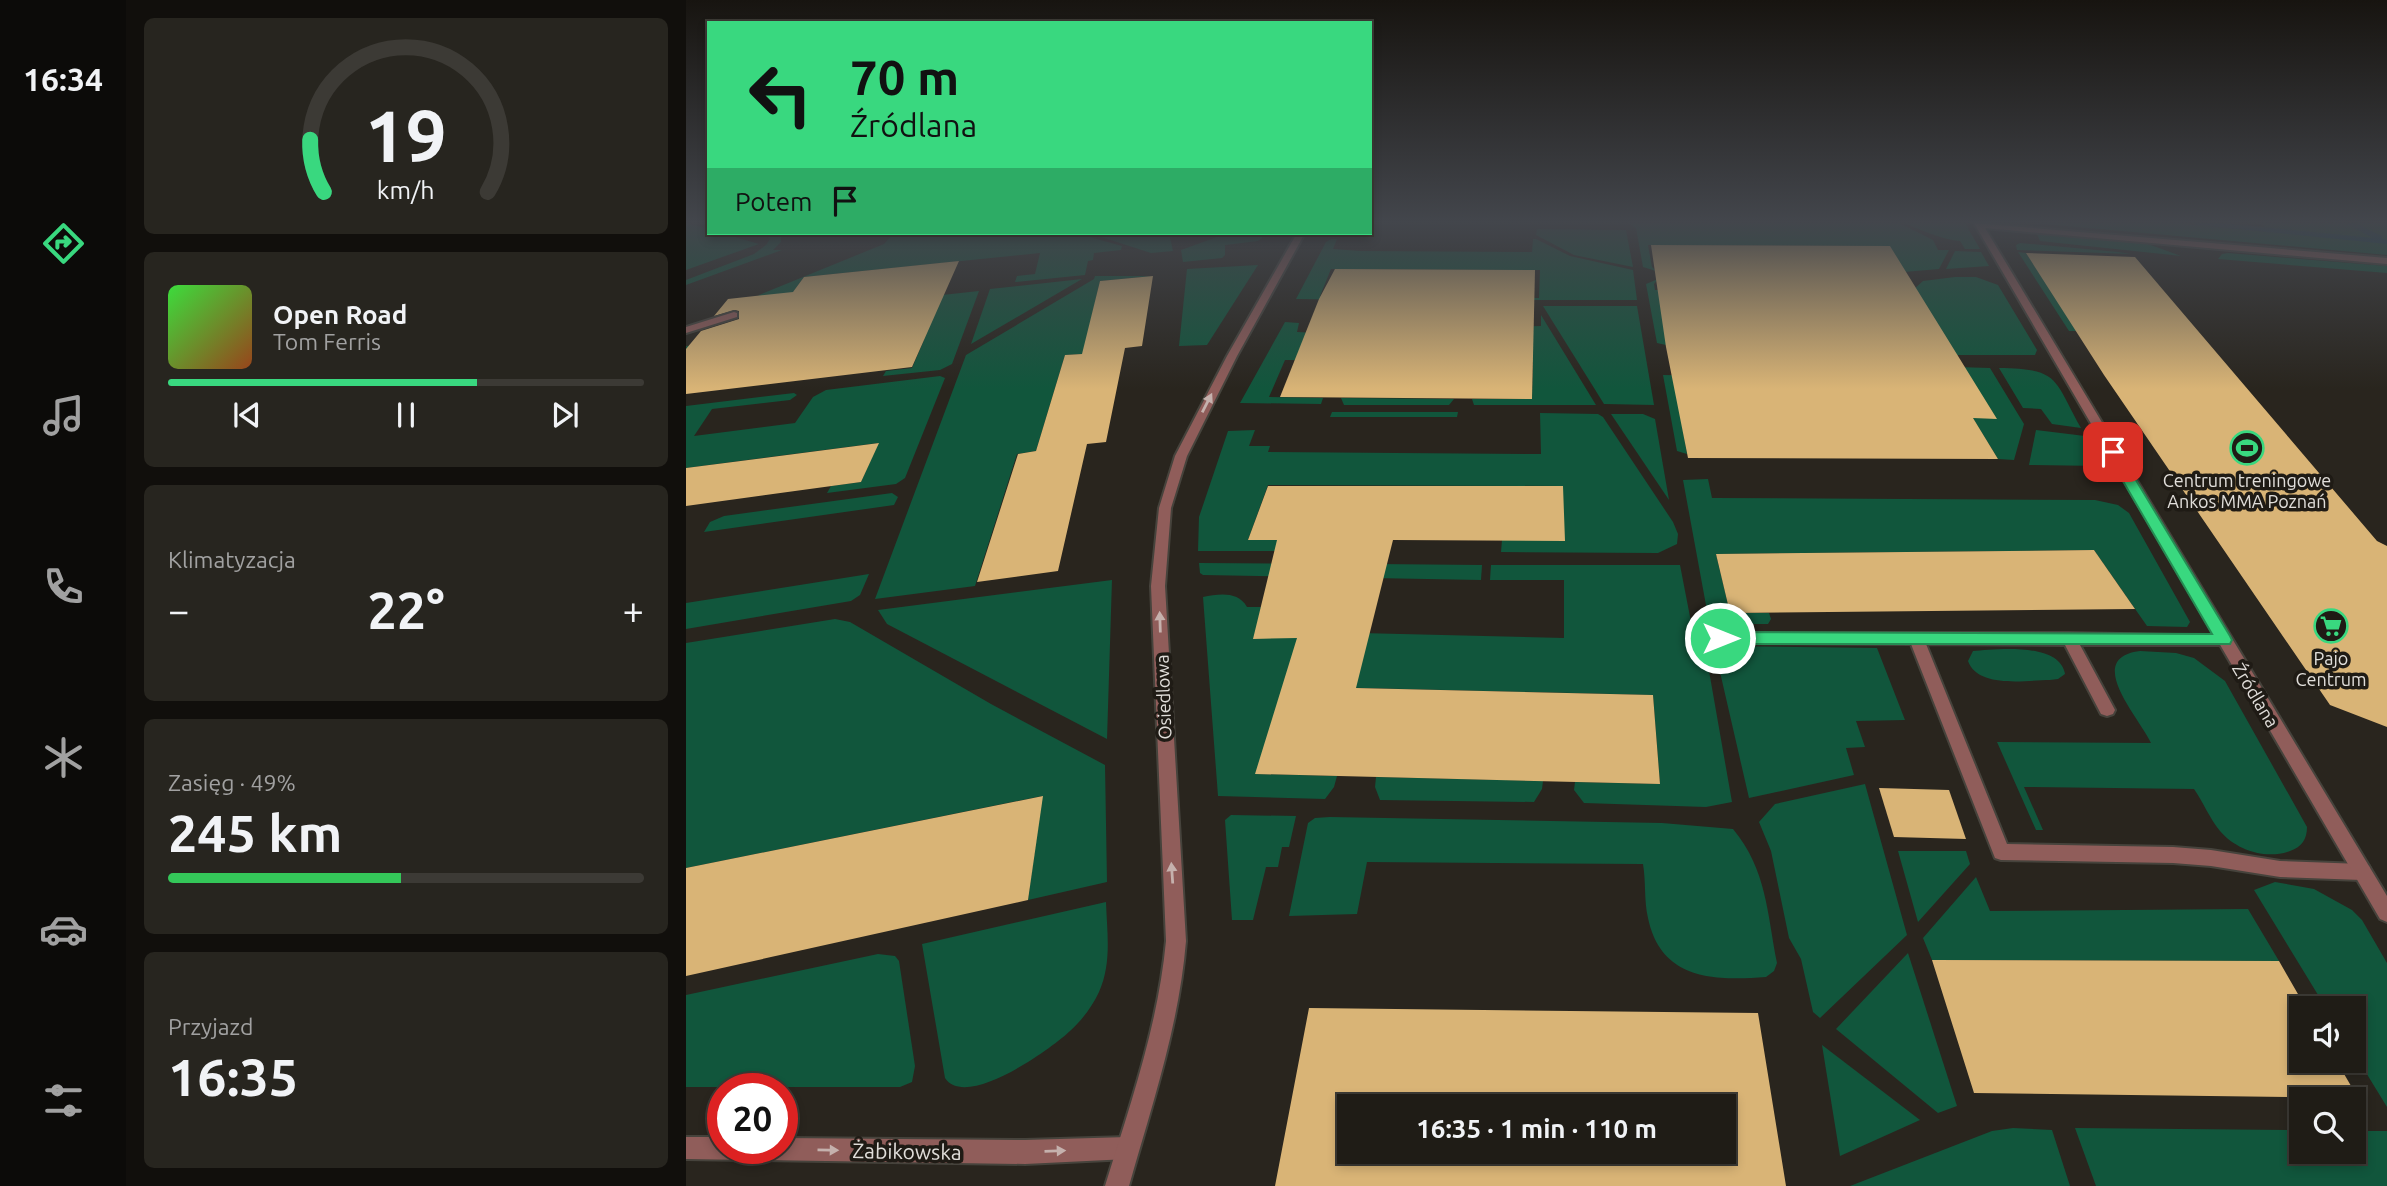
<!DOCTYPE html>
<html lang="pl">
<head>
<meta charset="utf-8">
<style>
  :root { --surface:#1f1c16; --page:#27251f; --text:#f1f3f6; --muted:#a1a1a1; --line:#3c3a35; --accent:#39d87f }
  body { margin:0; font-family:Ubuntu,sans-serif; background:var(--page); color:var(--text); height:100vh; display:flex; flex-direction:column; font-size:26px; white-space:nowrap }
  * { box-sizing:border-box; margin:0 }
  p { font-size:23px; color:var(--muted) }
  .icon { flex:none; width:38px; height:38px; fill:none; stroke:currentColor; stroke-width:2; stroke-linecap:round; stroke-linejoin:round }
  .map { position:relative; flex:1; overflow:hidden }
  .drawer { display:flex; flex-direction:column; gap:18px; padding:18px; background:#110f0c; width:560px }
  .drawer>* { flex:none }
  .hud { position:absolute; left:21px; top:21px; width:665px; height:214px; border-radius:0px; box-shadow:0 4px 10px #0003,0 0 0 2px var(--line); background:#39d87f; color:#111; overflow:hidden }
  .buttons { position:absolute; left:1603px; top:996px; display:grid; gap:14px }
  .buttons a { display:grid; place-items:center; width:77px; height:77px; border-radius:0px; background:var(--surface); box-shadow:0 4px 10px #0003,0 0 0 2px var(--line); font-size:35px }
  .speed { position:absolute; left:21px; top:1073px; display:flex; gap:14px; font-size:35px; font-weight:700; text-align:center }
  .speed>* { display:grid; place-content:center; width:91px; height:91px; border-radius:50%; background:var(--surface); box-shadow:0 4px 10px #0003,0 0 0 2px var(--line); line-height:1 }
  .speed .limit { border:10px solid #d22; background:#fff; color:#111 }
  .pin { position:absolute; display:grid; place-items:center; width:60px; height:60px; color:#fff; margin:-30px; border-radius:14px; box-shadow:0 4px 10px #0006 }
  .me { position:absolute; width:77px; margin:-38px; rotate:90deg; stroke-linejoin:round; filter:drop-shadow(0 0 5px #0008) }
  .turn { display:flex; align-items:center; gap:24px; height:147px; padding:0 28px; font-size:32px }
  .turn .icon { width:91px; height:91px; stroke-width:2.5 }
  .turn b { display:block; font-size:49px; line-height:60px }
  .then { display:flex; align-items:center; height:66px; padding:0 28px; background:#0003; gap:14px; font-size:26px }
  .big { font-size:52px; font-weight:700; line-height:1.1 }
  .drawer .card { flex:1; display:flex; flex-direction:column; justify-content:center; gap:10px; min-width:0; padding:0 24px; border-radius:10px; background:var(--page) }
  .drawer .dial { align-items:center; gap:0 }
  .dial svg { height:182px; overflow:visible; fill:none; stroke:var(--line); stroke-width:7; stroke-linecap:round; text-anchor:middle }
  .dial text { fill:var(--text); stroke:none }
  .song { display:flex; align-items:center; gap:21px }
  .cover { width:84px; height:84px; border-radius:10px; background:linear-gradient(135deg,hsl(120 70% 55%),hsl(20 70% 35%)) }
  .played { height:7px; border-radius:4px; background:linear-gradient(90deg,var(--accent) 65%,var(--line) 65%) }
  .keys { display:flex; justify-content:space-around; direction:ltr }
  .heat { display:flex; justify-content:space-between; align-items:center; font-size:38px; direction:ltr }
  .charge { height:10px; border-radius:5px; background:linear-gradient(90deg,#34c759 49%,var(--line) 0) }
  .trip { position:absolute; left:651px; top:1094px; width:399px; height:70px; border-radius:0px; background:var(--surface); box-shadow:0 4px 10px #0003,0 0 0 2px var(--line); font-weight:700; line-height:70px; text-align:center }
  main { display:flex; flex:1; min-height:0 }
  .tab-bar { display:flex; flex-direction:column; width:126px; justify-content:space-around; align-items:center; background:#0c0b09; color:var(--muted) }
  .tab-bar .icon { width:49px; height:49px }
  .tab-bar .on { color:var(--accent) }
  .tab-bar b { font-size:32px; color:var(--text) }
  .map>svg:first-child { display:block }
</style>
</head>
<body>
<main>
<nav class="tab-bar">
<b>16:34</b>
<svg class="icon on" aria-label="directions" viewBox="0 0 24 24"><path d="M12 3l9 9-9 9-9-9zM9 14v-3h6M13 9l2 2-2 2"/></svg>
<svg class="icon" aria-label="music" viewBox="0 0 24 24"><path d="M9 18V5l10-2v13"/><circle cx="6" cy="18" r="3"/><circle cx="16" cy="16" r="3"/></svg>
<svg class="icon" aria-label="phone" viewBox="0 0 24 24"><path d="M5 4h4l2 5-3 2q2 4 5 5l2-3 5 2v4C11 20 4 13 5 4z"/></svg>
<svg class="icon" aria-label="climate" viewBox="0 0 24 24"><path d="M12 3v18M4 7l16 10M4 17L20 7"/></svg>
<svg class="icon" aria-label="car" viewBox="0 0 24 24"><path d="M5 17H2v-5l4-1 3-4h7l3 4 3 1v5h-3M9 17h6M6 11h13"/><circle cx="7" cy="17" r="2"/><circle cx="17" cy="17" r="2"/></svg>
<svg class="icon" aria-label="filters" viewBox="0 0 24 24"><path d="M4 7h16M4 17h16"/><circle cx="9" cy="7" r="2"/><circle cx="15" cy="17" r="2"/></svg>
</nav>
<section class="drawer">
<div class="card dial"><svg viewBox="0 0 100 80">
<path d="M14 69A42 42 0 1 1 86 69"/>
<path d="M14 69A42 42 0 0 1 8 46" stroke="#39d87f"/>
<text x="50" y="56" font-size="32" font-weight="700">19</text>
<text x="50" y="72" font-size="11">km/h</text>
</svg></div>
<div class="card">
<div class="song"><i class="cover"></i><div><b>Open Road</b><p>Tom Ferris</p></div></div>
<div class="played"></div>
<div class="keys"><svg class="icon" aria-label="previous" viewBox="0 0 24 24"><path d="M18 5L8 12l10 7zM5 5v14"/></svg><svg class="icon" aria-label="pause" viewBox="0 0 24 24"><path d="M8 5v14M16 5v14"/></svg><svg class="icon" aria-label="next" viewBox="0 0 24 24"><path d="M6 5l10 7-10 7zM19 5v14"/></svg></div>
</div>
<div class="card"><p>Klimatyzacja</p>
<div class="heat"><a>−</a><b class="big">22°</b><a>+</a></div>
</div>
<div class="card"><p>Zasięg · 49%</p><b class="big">245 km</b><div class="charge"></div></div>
<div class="card"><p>Przyjazd</p><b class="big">16:35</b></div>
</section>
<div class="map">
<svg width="1701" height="1186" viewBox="0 0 1701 1186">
  <rect width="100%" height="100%" fill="#29251e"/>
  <!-- green -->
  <g fill="#11563c">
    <polygon points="0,223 23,229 23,233 35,233 73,244 0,270"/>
    <polygon points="943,223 1213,223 1247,240 1252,250 1263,250 1253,269 1218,272 1201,246 962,245 966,267 970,271 957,267 950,228"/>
    <path d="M1219,223H1279L1294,249H1279L1274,241C1258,240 1234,230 1219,223Z"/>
    <polygon points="1347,223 1491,223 1583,232 1575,223 1701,223 1701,255"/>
    <polygon points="851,229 940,230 947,267 888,255 850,235"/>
    <polygon points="79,233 95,233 95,242 87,250 96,250 0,285 0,280 68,254 80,245 84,239"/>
    <polygon points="208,233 389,233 436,246 435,250 408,253 407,260 402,261 399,275 329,282 331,276 349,274 354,253 118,277 102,300 59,311 73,295 198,244"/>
    <polygon points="403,233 483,233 487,251 465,253"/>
    <polygon points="542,233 575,233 576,238 572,241 539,245 539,255 536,258 497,262 495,250"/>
    <polygon points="1351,234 1462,244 1495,256 1354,241"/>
    <polygon points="645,239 651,239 647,249 674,251 846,252 847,239 850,239 884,256 947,270 951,300 809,300 809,297 853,298 854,270 645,269 634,296 698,297 682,300 610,299 640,242"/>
    <polygon points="1334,243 1432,252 1445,254 1331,250 1330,245"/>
    <polygon points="1269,251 1295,252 1303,266 1260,269"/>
    <polygon points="1332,252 1340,253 1392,331 1383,331"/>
    <polygon points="1542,253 1701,266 1701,273 1532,259 1536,254"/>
    <polygon points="572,265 521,345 493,346 501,269"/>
    <polygon points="409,276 467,276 414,281 397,354 379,355 350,451 331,454 289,586 189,599 280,355 408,279"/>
    <polygon points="1269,277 1290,277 1312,285 1351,350 1349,355 1239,355 980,345 971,343 960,284 972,279 968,284 969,290 1227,290 1237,281"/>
    <polygon points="396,279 285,344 304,289"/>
    <polygon points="293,291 266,364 254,370 197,376 200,371 226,368 238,340 0,367 0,346 56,340 191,302"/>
    <polygon points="857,306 951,306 968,405 918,404"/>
    <polygon points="855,315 910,405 788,405 786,399 846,399 847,362 599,360 583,397 637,398 635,404 554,403 599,322 613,323 611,332 633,333 855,326"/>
    <polygon points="1238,366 1304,368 1338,424 1328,460 1312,459 1288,420 995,419 1001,454 991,451 977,375 1222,379"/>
    <path d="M1313,368C1374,369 1367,378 1395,428L1366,424L1355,409L1337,408Z"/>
    <polygon points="254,376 259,378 219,478 210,484 141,493 145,486 175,482 192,443 0,468 0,406 108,393 111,395 104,400 26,409 8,436 109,423 127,397 140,390"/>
    <polygon points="655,398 768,399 763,405 658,405"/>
    <polygon points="646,412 772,412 771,417 644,417"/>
    <polygon points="854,413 912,414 917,417 987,522 992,534 991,544 972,553 815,552 816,540 876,486 582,485 562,540 626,540 624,551 512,551 513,517 542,431 569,430 563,446 584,446 582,452 855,454"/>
    <polygon points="925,414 957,414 969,419 983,500"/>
    <polygon points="1350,430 1399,436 1415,466 1343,465"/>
    <polygon points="1022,479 1026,498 1409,500 1432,505 1443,513 1504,622 1501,627 1461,626 1408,550 1030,554 1044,613 1083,613 1085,619 1082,624 1031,624 1022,616 997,480"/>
    <polygon points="206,493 212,497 208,505 18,532 24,522 38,516"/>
    <polygon points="513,563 679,564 677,578 517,575 514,573"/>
    <polygon points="689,564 796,565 795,580 686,578"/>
    <path d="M805,565H994L1006,627L1019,648L1046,802L1020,807L898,803L888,790L889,782L974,784L967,695L597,686L570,774L651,776L648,787L639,799L532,796L517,597C533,594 552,591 561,607H575L568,639L632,632L878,638V580H804Z"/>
    <polygon points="183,574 174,595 165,601 0,629 0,603"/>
    <polygon points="426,580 421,739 201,624 192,610"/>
    <polygon points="149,619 164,622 305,704 419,765 421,882 342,900 356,796 0,868 0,643"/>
    <polygon points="1028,646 1191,648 1219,720 1170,721 1179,747 1160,748 1168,775 1063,798"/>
    <path d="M1287,651C1310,649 1374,642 1379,674L1372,679L1364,680C1341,680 1292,689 1282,661Z"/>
    <path d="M1454,651L1490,653L1508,658L1539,681L1621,827C1621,839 1616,847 1604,851C1580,860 1550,850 1534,831C1524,819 1517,802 1508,789L1338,787L1357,830H1350L1311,742L1465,743C1453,717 1397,658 1454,651Z"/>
    <polygon points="690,777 857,781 856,789 848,802 694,800 689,787"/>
    <polygon points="1179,784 1221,935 1134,1018 1127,1012 1115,959 1103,938 1085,851 1073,822 1089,804"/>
    <polygon points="545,815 610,816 603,847 596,847 592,867 580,867 567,920 546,920 539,820"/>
    <path d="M644,817L976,823L1047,829C1081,870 1081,913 1091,963L1088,971L1080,977C1028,981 975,980 962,918C958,901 960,882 957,864L681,862L671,914L603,916L622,823L629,818Z"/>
    <polygon points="1212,851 1280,851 1284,864 1232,922"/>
    <polygon points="1290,877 1304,911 1562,909 1593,961 1246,960 1237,938"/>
    <polygon points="1589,882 1628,889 1666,910 1676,920 1701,963 1701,1107 1668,1053 1668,1008 1640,1008 1568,890"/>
    <path d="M420,902C421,933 426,963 413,992C406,1007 396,1020 384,1031C365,1049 280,1110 259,1078L236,944Z"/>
    <polygon points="1222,953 1271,1106 1252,1113 1150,1029"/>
    <polygon points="192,954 209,956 213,961 229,1066 226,1082 214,1087 0,1087 0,995"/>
    <polygon points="1136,1045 1234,1120 1154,1156"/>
    <polygon points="1327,1128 1366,1130 1384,1186 1164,1186 1306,1131"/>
    <polygon points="1389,1128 1615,1130 1615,1152 1668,1152 1668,1131 1701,1131 1701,1186 1410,1186"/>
  </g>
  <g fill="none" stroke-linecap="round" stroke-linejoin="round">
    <!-- stream -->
    <polygon fill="#05425c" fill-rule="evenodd" points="1508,223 1536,223 1687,238 1659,223 1669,223 1696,236 1696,239 1701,240 1701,244 1512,225"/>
  </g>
  <!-- building -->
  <g fill="#d9b476" fill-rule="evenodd">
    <polygon points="965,245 1204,246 1311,419 1287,418 1312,459 1002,458 980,347"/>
    <polygon points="1340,253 1449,257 1691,541 1701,546 1701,727 1644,705 1418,375"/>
    <polygon points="273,261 226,367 0,394 0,349 15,331 53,319 53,311 49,310 28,316 42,299 107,292 118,277"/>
    <polygon points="649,269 849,270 846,399 594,397 633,299"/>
    <polygon points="467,276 456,346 439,348 420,442 401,444 372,571 291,582 332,454 350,451 379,355 396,354 414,281"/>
    <polygon points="193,443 175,482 0,506 0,468"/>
    <polygon points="582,486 877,486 879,541 707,540 670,688 967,695 974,784 569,774 611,638 567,639 591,540 562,540"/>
    <polygon points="1408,550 1449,609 1044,613 1030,554"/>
    <polygon points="1193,788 1263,790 1280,839 1208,837"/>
    <polygon points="357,796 342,900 0,976 0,868"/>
    <polygon points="1246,960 1593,961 1620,1008 1615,1008 1615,1060 1650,1060 1672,1098 1288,1093"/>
    <path d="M623,1008L1072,1013L1100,1186H589ZM663,1106H1038V1152H663Z"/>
  </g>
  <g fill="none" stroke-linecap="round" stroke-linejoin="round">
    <defs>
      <g id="service">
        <polygon points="1034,633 1383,633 1543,636 1545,640 1543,644 1538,645 1394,645 1429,710 1427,714 1421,716 1415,714 1379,645 1240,644 1321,844 1487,847 1525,850 1594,861 1676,864 1683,866 1685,872 1683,878 1676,880 1594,877 1525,866 1487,863 1315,860 1309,858 1225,644 1034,643 1029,642 1027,638 1029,634"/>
        <polygon points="0,1137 37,1137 37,1148 96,1148 96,1138 339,1140 442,1137 450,1140 453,1148 450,1156 442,1159 339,1164 0,1159"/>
      </g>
      <g id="minor">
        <polygon points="1288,223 1701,258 1701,264 1299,228 1701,896 1701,922 1694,919"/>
        <path d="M611,233H619L551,356L501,456L485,508L479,586L500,941C493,1026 466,1105 443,1186H419C444,1105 472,1026 480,941L465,586L473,508L489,456L541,356Z"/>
        <polygon points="48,312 51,313 51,317 0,333 0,327"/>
      </g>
    </defs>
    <!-- service casing -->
    <use href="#service" stroke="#46433c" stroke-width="4"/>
    <!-- minor casing -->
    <use href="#minor" stroke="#46433c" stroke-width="4"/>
    <!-- service -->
    <use href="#service" fill="#905d5a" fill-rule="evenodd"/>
    <!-- minor -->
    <use href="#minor" fill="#905d5a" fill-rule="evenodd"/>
  </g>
  <!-- one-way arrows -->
  <defs><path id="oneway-solid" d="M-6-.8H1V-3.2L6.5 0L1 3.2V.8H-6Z" transform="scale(1.75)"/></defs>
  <g fill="#c5b1ad">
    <use href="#oneway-solid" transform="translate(521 403) rotate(-63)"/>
    <use href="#oneway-solid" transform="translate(474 622) rotate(-92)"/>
    <use href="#oneway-solid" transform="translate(486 873) rotate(-94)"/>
    <use href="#oneway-solid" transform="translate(142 1150) rotate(1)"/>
    <use href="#oneway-solid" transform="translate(369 1151) rotate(-2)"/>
  </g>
  <!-- sky -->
  <linearGradient id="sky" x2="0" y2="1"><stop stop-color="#171410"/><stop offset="0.57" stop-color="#43464c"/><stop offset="1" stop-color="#43464c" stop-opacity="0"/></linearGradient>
  <rect width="1701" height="389" fill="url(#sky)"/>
  <!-- route -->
  <polygon fill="#39d87f" stroke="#258c53" stroke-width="2" points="1427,448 1433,452 1544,636 1546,640 1544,644 1034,644 1026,638 1034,632 1526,634 1420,452"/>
  <!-- icons -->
  <defs>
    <symbol id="stadium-ring" viewBox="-11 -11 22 22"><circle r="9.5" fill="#1f1b15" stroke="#39d87f" stroke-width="1.5"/><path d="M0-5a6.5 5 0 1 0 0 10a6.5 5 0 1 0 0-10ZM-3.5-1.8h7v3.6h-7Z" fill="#39d87f"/></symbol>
    <symbol id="supermarket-ring" viewBox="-11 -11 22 22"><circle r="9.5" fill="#1f1b15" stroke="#39d87f" stroke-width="1.5"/><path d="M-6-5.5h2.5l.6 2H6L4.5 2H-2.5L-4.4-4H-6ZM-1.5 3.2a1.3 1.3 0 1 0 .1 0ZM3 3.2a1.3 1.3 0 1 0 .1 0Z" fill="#39d87f"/></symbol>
  </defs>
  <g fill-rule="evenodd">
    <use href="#stadium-ring" x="1542" y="429" width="38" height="38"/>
    <use href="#supermarket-ring" x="1626" y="607" width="38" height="38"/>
  </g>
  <g text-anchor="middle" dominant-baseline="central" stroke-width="7" stroke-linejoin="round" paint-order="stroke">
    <!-- poi labels -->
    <g font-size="18" fill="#e1deda" stroke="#1f1b15">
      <text x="1561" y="480">Centrum treningowe<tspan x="1561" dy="21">Ankos MMA Poznań</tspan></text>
      <text x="1645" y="658">Pajo<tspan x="1645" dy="21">Centrum</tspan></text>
    </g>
    <!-- street labels -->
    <g font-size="18" fill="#e1deda" stroke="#1f1b15">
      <text transform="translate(1570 695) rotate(59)">Źródlana</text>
      <text transform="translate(477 697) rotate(-92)">Osiedlowa</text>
    </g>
    <!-- near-street labels -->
    <g font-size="21" fill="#e1deda" stroke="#1f1b15">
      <text transform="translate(221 1151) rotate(1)">Żabikowska</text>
    </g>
  </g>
</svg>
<div class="buttons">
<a><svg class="icon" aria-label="sound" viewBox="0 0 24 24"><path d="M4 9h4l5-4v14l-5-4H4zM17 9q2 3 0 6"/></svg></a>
<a><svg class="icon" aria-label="search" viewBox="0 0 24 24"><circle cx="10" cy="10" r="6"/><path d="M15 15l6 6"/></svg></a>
</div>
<div class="speed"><div class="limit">20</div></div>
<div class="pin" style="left:1427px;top:452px;background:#d93025"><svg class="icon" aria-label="arrive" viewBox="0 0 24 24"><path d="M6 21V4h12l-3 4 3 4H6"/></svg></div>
<svg class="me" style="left:1034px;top:638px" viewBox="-20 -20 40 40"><circle r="17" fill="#39d87f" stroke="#fff" stroke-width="3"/><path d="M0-11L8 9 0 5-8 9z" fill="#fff"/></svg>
<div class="trip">16:35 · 1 min · 110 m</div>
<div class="hud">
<div class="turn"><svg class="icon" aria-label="left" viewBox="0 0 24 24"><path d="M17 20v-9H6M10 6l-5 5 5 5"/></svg><div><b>70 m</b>Źródlana</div></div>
<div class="then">Potem<svg class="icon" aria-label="arrive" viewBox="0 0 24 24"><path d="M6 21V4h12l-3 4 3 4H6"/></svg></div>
</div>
</div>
</main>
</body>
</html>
